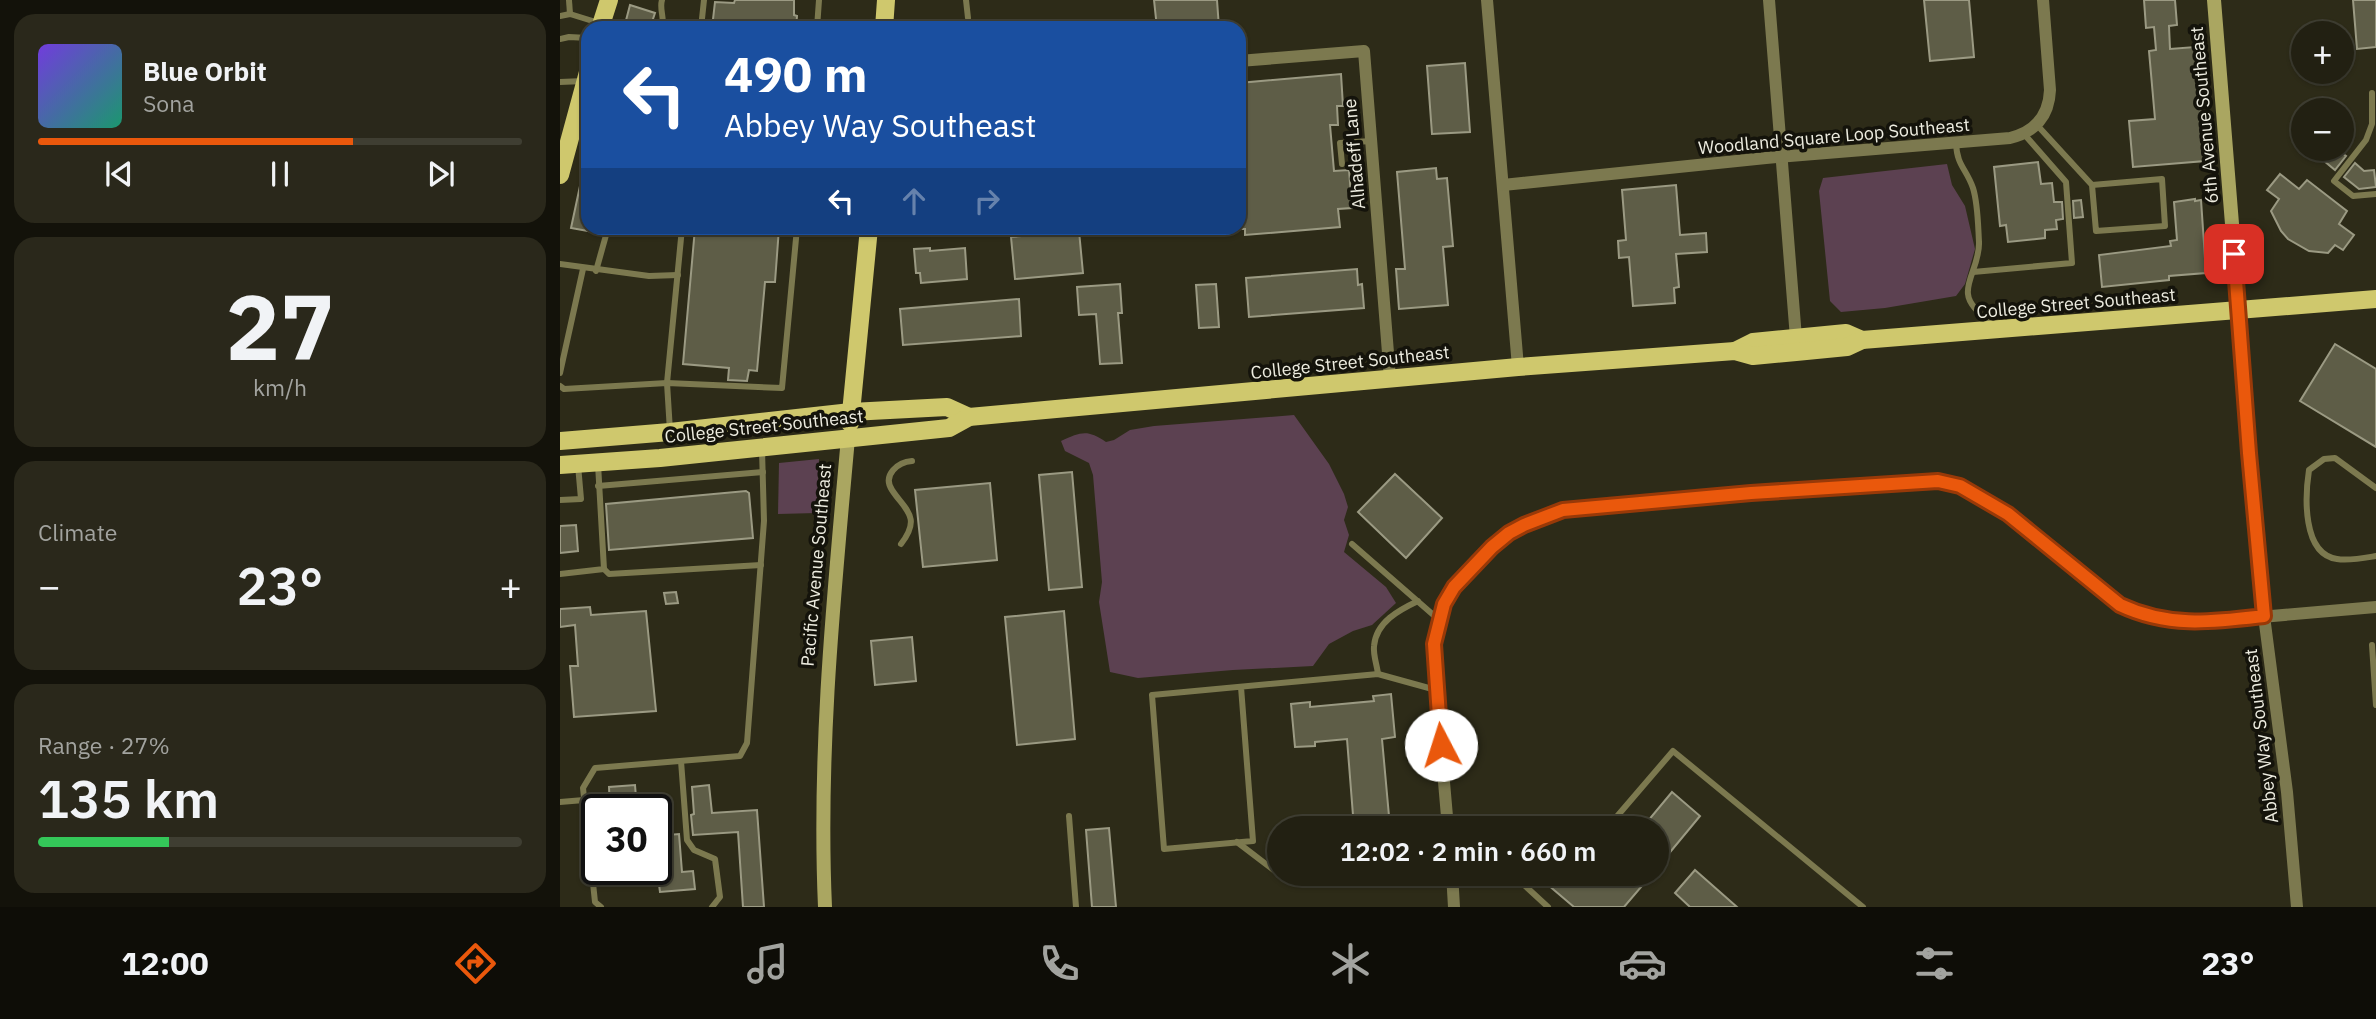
<!DOCTYPE html>
<html lang="en">
<head>
<meta charset="utf-8">
<style>
  :root { --surface:#222012; --page:#2a281b; --text:#f1f3f6; --muted:#a2a39f; --line:#3f3e32; --accent:#ea580c }
  body { margin:0; font-family:"IBM Plex Sans",sans-serif; background:var(--page); color:var(--text); height:100vh; display:flex; flex-direction:column; font-size:26px; white-space:nowrap }
  * { box-sizing:border-box; margin:0 }
  p { font-size:23px; color:var(--muted) }
  .icon { flex:none; width:38px; height:38px; fill:none; stroke:currentColor; stroke-width:2; stroke-linecap:round; stroke-linejoin:round }
  .map { position:relative; flex:1; overflow:hidden }
  .drawer { display:flex; flex-direction:column; gap:14px; padding:14px; background:#13120a; width:560px }
  .drawer>* { flex:none }
  .banner { position:absolute; left:21px; top:21px; width:665px; height:214px; border-radius:21px; box-shadow:0 2px 5px #0004,0 0 0 2px var(--line); background:#1a4fa0; color:#fff; overflow:hidden }
  .fabs { position:absolute; left:1731px; top:21px; display:grid; gap:14px }
  .fabs a { display:grid; place-items:center; width:63px; height:63px; border-radius:50%; background:var(--surface); box-shadow:0 2px 5px #0004,0 0 0 2px var(--line); font-size:35px }
  .speed { position:absolute; left:21px; top:794px; display:flex; gap:14px; font-size:35px; font-weight:700; text-align:center }
  .speed>* { display:grid; place-content:center; width:91px; height:91px; border-radius:50%; background:var(--surface); box-shadow:0 2px 5px #0004,0 0 0 2px var(--line); line-height:1 }
  .speed .limit { border:4px solid #111; border-radius:10px; background:#fff; color:#111 }
  .pin { position:absolute; display:grid; place-items:center; width:60px; height:60px; color:#fff; margin:-30px; border-radius:14px; box-shadow:0 4px 10px #0006 }
  .me { position:absolute; width:77px; margin:-38px; rotate:355deg; stroke-linejoin:round; filter:drop-shadow(0 0 5px #0008) }
  .turn { display:flex; align-items:center; gap:24px; height:147px; padding:0 28px; font-size:32px }
  .turn .icon { width:91px; height:91px; stroke-width:2.5 }
  .turn b { display:block; font-size:49px; line-height:60px }
  .lanes { display:flex; align-items:center; height:66px; padding:0 28px; background:#0003; justify-content:center; gap:35px; direction:ltr }
  .lanes .off { opacity:.35 }
  .big { font-size:52px; font-weight:600; line-height:1.1 }
  .drawer .card { flex:1; display:flex; flex-direction:column; justify-content:center; gap:10px; min-width:0; padding:0 24px; border-radius:21px; background:var(--page) }
  .drawer .dial { align-items:center; gap:0 }
  .dial b { font-size:91px; line-height:1 }
  .song { display:flex; align-items:center; gap:21px }
  .cover { width:84px; height:84px; border-radius:10px; background:linear-gradient(135deg,hsl(260 70% 55%),hsl(160 70% 35%)) }
  .played { height:7px; border-radius:4px; background:linear-gradient(90deg,var(--accent) 65%,var(--line) 65%) }
  .keys { display:flex; justify-content:space-around; direction:ltr }
  .heat { display:flex; justify-content:space-between; align-items:center; font-size:38px; direction:ltr }
  .charge { height:10px; border-radius:5px; background:linear-gradient(90deg,#34c759 27%,var(--line) 0) }
  .trip { position:absolute; left:707px; top:816px; width:402px; height:70px; border-radius:35px; background:var(--surface); box-shadow:0 2px 5px #0004,0 0 0 2px var(--line); font-weight:600; line-height:70px; text-align:center }
  .tabs { display:flex; height:112px; justify-content:space-around; align-items:center; background:#0e0d07; color:var(--muted) }
  .tabs .icon { width:49px; height:49px }
  .tabs .current { color:var(--accent) }
  .tabs b { font-size:32px; color:var(--text) }
  main { display:flex; flex:1; min-height:0 }
  .map>svg:first-child { display:block }
</style>
</head>
<body>
<main>
<section class="drawer">
<div class="card">
<div class="song"><i class="cover"></i><div><b>Blue Orbit</b><p>Sona</p></div></div>
<div class="played"></div>
<div class="keys"><svg class="icon" aria-label="previous" viewBox="0 0 24 24"><path d="M18 5L8 12l10 7zM5 5v14"/></svg><svg class="icon" aria-label="pause" viewBox="0 0 24 24"><path d="M8 5v14M16 5v14"/></svg><svg class="icon" aria-label="next" viewBox="0 0 24 24"><path d="M6 5l10 7-10 7zM19 5v14"/></svg></div>
</div>
<div class="card dial"><b>27</b><p>km/h</p></div>
<div class="card"><p>Climate</p>
<div class="heat"><a>−</a><b class="big">23°</b><a>+</a></div>
</div>
<div class="card"><p>Range · 27%</p><b class="big">135 km</b><div class="charge"></div></div>
</section>
<div class="map">
<svg width="1816" height="907" viewBox="0 0 1816 907">
  <rect width="100%" height="100%" fill="#2d2b18"/>
  <!-- green -->
  <g fill="#5c4151">
    <polygon points="1387,164 1392,185 1405,206 1415,249 1405,284 1396,296 1325,308 1281,312 1270,301 1259,191 1263,178"/>
    <path d="M734,415L769,464L784,494L788,507L784,520L789,535L784,552L826,587L836,603L812,625L793,631L769,644L753,666L673,670L578,678L550,672L539,602L542,582L533,475L529,463L505,451L501,441C521,432 527,429 546,442L554,440L570,430L594,426Z"/>
    <polygon points="259,459 257,513 218,514 219,463"/>
  </g>
  <!-- building -->
  <g fill="#5e5d47" stroke="#9b9a83" stroke-width="2">
    <polygon points="175,0 234,0 234,15 237,16 236,28 152,28 155,2 174,3"/>
    <polygon points="594,0 657,0 659,28 597,28"/>
    <polygon points="1364,0 1409,0 1414,57 1370,61"/>
    <polygon points="1584,0 1615,0 1617,25 1609,26 1610,49 1635,47 1645,161 1573,167 1569,121 1595,119 1589,51 1596,50 1594,27 1586,28"/>
    <polygon points="1793,0 1816,0 1816,47 1797,49"/>
    <polygon points="70,5 95,13 90,28 64,28"/>
    <polygon points="905,63 910,132 872,134 867,66"/>
    <polygon points="781,74 783,106 777,106 778,125 770,125 774,171 789,170 792,208 778,209 780,227 685,235 685,229 681,229 679,206 679,83"/>
    <polygon points="1772,149 1776,149 1786,156 1775,170 1763,160"/>
    <polygon points="1478,162 1481,184 1492,183 1494,202 1502,202 1503,219 1496,220 1497,229 1485,230 1485,238 1448,242 1446,225 1440,226 1434,167"/>
    <polygon points="1795,163 1804,171 1814,170 1816,187 1799,189 1784,177"/>
    <polygon points="876,168 877,179 887,178 893,246 883,247 888,305 839,309 836,269 845,269 837,172"/>
    <polygon points="23,172 28,172 28,231 11,228"/>
    <polygon points="1720,174 1739,189 1747,180 1787,211 1779,224 1794,235 1783,250 1775,245 1768,253 1749,251 1728,239 1721,231 1711,211 1719,199 1707,190"/>
    <polygon points="1116,185 1120,235 1146,233 1147,252 1116,254 1119,287 1114,288 1115,303 1073,306 1069,257 1059,258 1058,241 1066,240 1062,190"/>
    <polygon points="1635,199 1635,201 1641,200 1646,273 1609,276 1609,280 1542,287 1539,255 1611,246 1610,241 1617,240 1614,202"/>
    <polygon points="1521,200 1523,217 1514,218 1513,201"/>
    <polygon points="135,228 219,228 215,282 205,282 197,371 189,370 187,381 168,380 169,368 123,364"/>
    <polygon points="519,231 523,273 455,279 451,237"/>
    <polygon points="370,248 370,251 405,248 407,279 361,283 360,273 356,273 354,249"/>
    <polygon points="797,269 798,285 802,284 804,308 689,317 686,278"/>
    <polygon points="560,284 562,313 558,313 562,363 540,364 536,314 519,315 517,287"/>
    <polygon points="656,284 659,327 639,328 636,285"/>
    <polygon points="459,299 461,336 343,345 340,309"/>
    <polygon points="1775,344 1816,369 1816,447 1740,401"/>
    <polygon points="512,472 522,587 489,590 479,475"/>
    <polygon points="835,474 882,518 846,558 798,512"/>
    <polygon points="430,483 437,560 363,567 355,490"/>
    <polygon points="186,491 189,493 193,538 49,550 46,504"/>
    <polygon points="16,525 18,551 0,553 0,526"/>
    <polygon points="116,592 118,603 106,604 104,593"/>
    <polygon points="30,607 31,615 86,611 96,711 14,717 10,666 18,666 15,625 0,627 0,609"/>
    <polygon points="504,611 515,739 457,745 445,617"/>
    <polygon points="352,637 356,681 315,685 311,641"/>
    <polygon points="831,694 835,737 822,739 829,816 841,815 842,828 794,828 787,739 755,742 755,746 735,747 731,704 750,702 750,707 814,701 813,696"/>
    <polygon points="75,785 77,810 50,810 49,787"/>
    <polygon points="149,785 152,813 197,810 204,907 183,907 178,832 133,835 131,815 134,814 132,787"/>
    <polygon points="1112,792 1140,816 1097,868 1097,828 1082,828"/>
    <polygon points="549,828 556,907 532,907 526,830"/>
    <polygon points="119,834 122,872 133,871 135,889 100,892 96,863 96,836"/>
    <polygon points="1135,870 1177,907 1130,907 1115,893"/>
    <polygon points="974,873 1024,873 1036,883 1044,873 1093,873 1064,907 1014,907"/>
  </g>
  <g fill="none" stroke-linecap="round" stroke-linejoin="round">
    <!-- lane -->
    <g stroke="#7c794f" stroke-width="6">
      <polyline points="9,0 10,14"/>
      <path d="M102,0C99,9 105,18 102,28"/>
      <polyline points="406,0 408,18"/>
      <polyline points="0,16 10,14 39,23"/>
      <polyline points="141,28 144,0"/>
      <polyline points="257,28 259,0"/>
      <polyline points="0,39 9,37 28,38"/>
      <polyline points="0,82 24,81"/>
      <polyline points="1812,93 1812,124 1806,140 1774,181 1793,196 1816,194"/>
      <polyline points="1477,125 1532,185 1602,179 1605,226 1536,231 1532,185"/>
      <path d="M1396,143C1397,166 1406,168 1413,188C1418,204 1418,225 1419,242C1420,262 1406,280 1408,294C1409,307 1426,318 1435,327"/>
      <polyline points="782,164 780,143 811,141"/>
      <polyline points="424,232 469,228"/>
      <polyline points="0,264 89,276 118,275"/>
      <polyline points="36,271 48,228"/>
      <polyline points="1413,272 1512,263 1506,182 1464,134"/>
      <polyline points="0,373 23,269"/>
      <polyline points="0,386 4,389 107,383 222,388 237,228"/>
      <polyline points="110,431 107,383 122,228"/>
      <polyline points="38,486 203,472"/>
      <path d="M1816,488L1775,458L1764,459L1749,470C1745,496 1742,554 1777,559C1789,561 1804,558 1816,556"/>
      <polyline points="0,500 21,499 18,465"/>
      <path d="M341,544C362,517 345,510 332,490C322,475 338,462 352,461"/>
      <polyline points="792,544 878,619"/>
      <polyline points="44,569 49,574 201,565"/>
      <polyline points="0,574 44,569 38,464"/>
      <polyline points="1812,645 1816,705"/>
      <path d="M818,674C817,665 813,655 814,646C816,622 839,610 858,601"/>
      <polyline points="681,687 693,841 604,849 592,695 818,674 876,690"/>
      <polyline points="121,761 127,840 134,850 155,859 160,897 152,907"/>
      <polyline points="0,802 24,800"/>
      <polyline points="509,816 516,907"/>
      <polyline points="940,828 959,817 1009,817 1023,828"/>
      <polyline points="1047,828 1113,751 1303,907"/>
      <polyline points="677,842 719,874 734,877 774,873"/>
      <polyline points="951,873 988,907"/>
      <polyline points="41,907 35,902 23,788 35,768 180,756 187,743 204,521 202,450"/>
    </g>
    <!-- street -->
    <g stroke="#7c794f" stroke-width="12">
      <polyline points="927,0 958,367"/>
      <polyline points="1209,0 1236,338"/>
      <polyline points="679,61 804,51 830,378"/>
      <path d="M943,185L1206,158L1450,138C1475,132 1489,116 1490,90L1483,0"/>
      <polyline points="1679,311 1704,616 1727,792 1737,907"/>
      <polyline points="888,828 876,690 875,644 878,624 884,604 894,587 949,533 1003,510 1191,493 1378,481 1400,486 1448,514 1560,605 1593,619 1631,623 1816,607"/>
      <polyline points="892,873 894,907"/>
    </g>
    <!-- secondary -->
    <g stroke="#aaa661" stroke-width="14">
      <polyline points="1654,0 1679,311"/>
      <path d="M265,907C258,750 274,594 288,438"/>
    </g>
    <!-- primary -->
    <g stroke="#cfc86d" stroke-width="18">
      <polyline points="40,28 49,0"/>
      <polyline points="324,28 326,0"/>
      <polyline points="0,175 28,72"/>
      <polyline points="1175,351 1193,342 1286,333 1302,340"/>
      <polyline points="290,423 309,228"/>
      <polyline points="0,441 110,432 291,412 387,407 409,417"/>
      <polyline points="0,465 100,458 389,428 409,417 485,410 958,367 1175,351 1193,356 1236,352 1287,347 1302,340 1816,299"/>
    </g>
  </g>
  <g fill="none" stroke-linecap="round" stroke-linejoin="round">
    <defs>
      <path id="route" d="M881,745L874,644L884,604L894,587L932,547L949,533L964,525L1003,510L1191,493L1378,481L1400,486L1448,514L1560,605C1609,628 1652,622 1704,616L1689,453L1674,254"/>
    </defs>
    <!-- route casing -->
    <use href="#route" stroke="#983908" stroke-width="18"/>
    <!-- route -->
    <use href="#route" stroke="#ea580c" stroke-width="12"/>
  </g>
  <g text-anchor="middle" dominant-baseline="central" stroke-width="7" stroke-linejoin="round" paint-order="stroke">
    <!-- street labels -->
    <g font-size="18" fill="#edece0" stroke="#14130b">
      <text transform="translate(1644 115) rotate(-95)">6th Avenue Southeast</text>
      <text transform="translate(1274 136) rotate(-5)">Woodland Square Loop Southeast</text>
      <text transform="translate(794 154) rotate(-95)">Alhadeff Lane</text>
      <text transform="translate(1516 303) rotate(-5)">College Street Southeast</text>
      <text transform="translate(790 362) rotate(-6)">College Street Southeast</text>
      <text transform="translate(204 426) rotate(-6)">College Street Southeast</text>
      <text transform="translate(256 565) rotate(-85)">Pacific Avenue Southeast</text>
      <text transform="translate(1701 736) rotate(-97)">Abbey Way Southeast</text>
    </g>
  </g>
</svg>
<div class="fabs">
<a>+</a>
<a>−</a>
</div>
<div class="speed"><div class="limit">30</div></div>
<div class="pin" style="left:1674px;top:254px;background:#d93025"><svg class="icon" aria-label="arrive" viewBox="0 0 24 24"><path d="M6 21V4h12l-3 4 3 4H6"/></svg></div>
<svg class="me" style="left:881px;top:745px" viewBox="-20 -20 40 40"><circle r="19" fill="#fff"/><path d="M0-13L10 11 0 6-10 11z" fill="#ea580c"/></svg>
<div class="trip">12:02 · 2 min · 660 m</div>
<div class="banner">
<div class="turn"><svg class="icon" aria-label="left" viewBox="0 0 24 24"><path d="M17 20v-9H6M10 6l-5 5 5 5"/></svg><div><b>490 m</b>Abbey Way Southeast</div></div>
<div class="lanes"><svg class="icon" aria-label="left" viewBox="0 0 24 24"><path d="M17 20v-9H6M10 6l-5 5 5 5"/></svg><svg class="icon off" aria-label="ahead" viewBox="0 0 24 24"><path d="M12 20V5M6 11l6-6 6 6"/></svg><svg class="icon off" aria-label="right" viewBox="0 0 24 24"><path d="M7 20v-9h11M14 6l5 5-5 5"/></svg></div>
</div>
</div>
</main>
<nav class="tabs">
<b>12:00</b>
<svg class="icon current" aria-label="directions" viewBox="0 0 24 24"><path d="M12 3l9 9-9 9-9-9zM9 14v-3h6M13 9l2 2-2 2"/></svg>
<svg class="icon" aria-label="music" viewBox="0 0 24 24"><path d="M9 18V5l10-2v13"/><circle cx="6" cy="18" r="3"/><circle cx="16" cy="16" r="3"/></svg>
<svg class="icon" aria-label="phone" viewBox="0 0 24 24"><path d="M5 4h4l2 5-3 2q2 4 5 5l2-3 5 2v4C11 20 4 13 5 4z"/></svg>
<svg class="icon" aria-label="climate" viewBox="0 0 24 24"><path d="M12 3v18M4 7l16 10M4 17L20 7"/></svg>
<svg class="icon" aria-label="car" viewBox="0 0 24 24"><path d="M5 17H2v-5l4-1 3-4h7l3 4 3 1v5h-3M9 17h6M6 11h13"/><circle cx="7" cy="17" r="2"/><circle cx="17" cy="17" r="2"/></svg>
<svg class="icon" aria-label="filters" viewBox="0 0 24 24"><path d="M4 7h16M4 17h16"/><circle cx="9" cy="7" r="2"/><circle cx="15" cy="17" r="2"/></svg>
<b>23°</b>
</nav>
</body>
</html>
